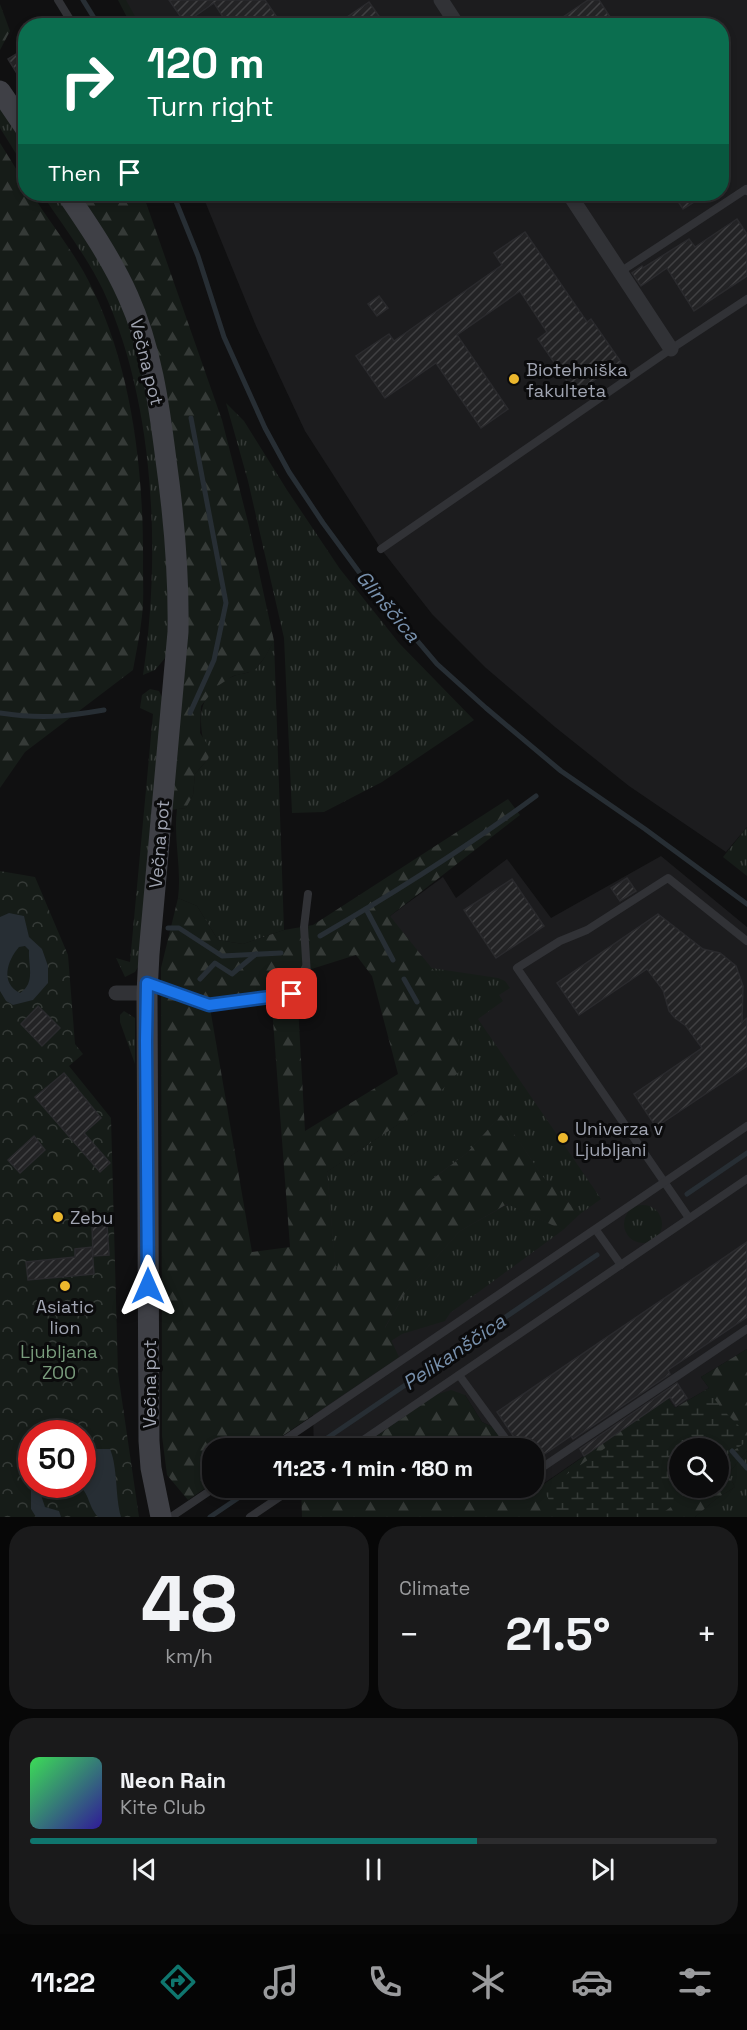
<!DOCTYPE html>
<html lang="en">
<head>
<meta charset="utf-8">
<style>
  :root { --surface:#0c0c0d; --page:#1a1a1b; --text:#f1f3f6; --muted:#9a9b9d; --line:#2c2c2e; --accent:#0f766e }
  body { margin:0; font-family:"Space Grotesk",sans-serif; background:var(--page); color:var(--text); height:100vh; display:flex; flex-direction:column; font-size:22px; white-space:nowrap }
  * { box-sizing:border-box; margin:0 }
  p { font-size:20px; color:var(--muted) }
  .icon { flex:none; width:33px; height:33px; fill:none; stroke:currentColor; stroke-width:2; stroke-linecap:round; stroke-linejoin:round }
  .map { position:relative; height:1517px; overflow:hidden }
  .side { display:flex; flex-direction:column; gap:9px; padding:9px; background:#070707; flex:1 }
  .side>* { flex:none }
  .top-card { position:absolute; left:18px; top:18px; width:711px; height:183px; border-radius:24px; box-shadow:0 3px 9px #0003,0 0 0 2px var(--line); background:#0b6e4f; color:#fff; overflow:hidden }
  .tools { position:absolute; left:669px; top:1438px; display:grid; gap:12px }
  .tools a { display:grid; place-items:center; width:60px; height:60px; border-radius:50%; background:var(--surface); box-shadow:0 3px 9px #0003,0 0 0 2px var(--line); font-size:30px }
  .speed { position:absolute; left:18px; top:1420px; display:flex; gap:12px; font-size:30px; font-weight:700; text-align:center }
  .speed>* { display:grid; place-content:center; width:78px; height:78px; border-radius:50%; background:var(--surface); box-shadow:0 3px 9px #0003,0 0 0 2px var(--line); line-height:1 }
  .speed .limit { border:9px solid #d22; background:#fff; color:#111 }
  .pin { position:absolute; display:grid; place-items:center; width:51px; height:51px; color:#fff; margin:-26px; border-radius:12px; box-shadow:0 3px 9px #0006 }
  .me { position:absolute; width:66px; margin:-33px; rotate:0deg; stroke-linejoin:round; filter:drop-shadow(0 0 4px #0008) }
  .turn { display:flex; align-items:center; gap:21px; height:126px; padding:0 30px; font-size:27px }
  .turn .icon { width:78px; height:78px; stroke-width:2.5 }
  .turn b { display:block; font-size:42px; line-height:51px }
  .then { display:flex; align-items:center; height:57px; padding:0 30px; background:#0003; gap:12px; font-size:22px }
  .big { font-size:45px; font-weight:800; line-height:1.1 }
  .side .tile { flex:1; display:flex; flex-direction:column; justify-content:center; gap:9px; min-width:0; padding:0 21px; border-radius:24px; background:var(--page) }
  .side .dial { align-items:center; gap:0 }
  .dial b { font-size:78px; line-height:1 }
  .song { display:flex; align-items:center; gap:18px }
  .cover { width:72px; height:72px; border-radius:9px; background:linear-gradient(135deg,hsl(130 70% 55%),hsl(250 70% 35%)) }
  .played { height:6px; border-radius:3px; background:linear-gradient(90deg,var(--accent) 65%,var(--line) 65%) }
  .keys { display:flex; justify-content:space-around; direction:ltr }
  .heat { display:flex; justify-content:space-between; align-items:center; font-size:33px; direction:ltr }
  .side .tiles { flex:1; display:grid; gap:9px; grid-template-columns:1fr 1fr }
  .tile:last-child { grid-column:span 2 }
  .trip { position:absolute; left:202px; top:1438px; width:342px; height:60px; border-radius:24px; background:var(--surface); box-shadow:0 3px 9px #0003,0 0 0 2px var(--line); font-weight:800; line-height:60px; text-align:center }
  .dock { display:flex; height:96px; justify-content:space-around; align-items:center; background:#050505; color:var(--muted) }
  .dock .icon { width:42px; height:42px }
  .dock .selected { color:var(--accent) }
  .dock b { font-size:27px; color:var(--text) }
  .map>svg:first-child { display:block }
</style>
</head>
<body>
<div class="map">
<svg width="747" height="1517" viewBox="0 0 747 1517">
  <defs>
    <pattern id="grass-tufts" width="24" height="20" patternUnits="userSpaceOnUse" patternTransform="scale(1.5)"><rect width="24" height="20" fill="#161c18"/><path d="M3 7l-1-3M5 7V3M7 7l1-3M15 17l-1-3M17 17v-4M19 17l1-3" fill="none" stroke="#353a37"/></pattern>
    <pattern id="forest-firs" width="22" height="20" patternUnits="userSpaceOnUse" patternTransform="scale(1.5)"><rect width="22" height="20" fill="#161c18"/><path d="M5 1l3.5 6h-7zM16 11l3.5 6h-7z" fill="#353a37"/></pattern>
    <pattern id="wetland-marsh" width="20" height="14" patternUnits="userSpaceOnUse" patternTransform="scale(1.5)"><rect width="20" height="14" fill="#161c18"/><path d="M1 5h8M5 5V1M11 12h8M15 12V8" fill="none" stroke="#353a37"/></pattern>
    <pattern id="park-crowns" width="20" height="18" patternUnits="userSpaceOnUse" patternTransform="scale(1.5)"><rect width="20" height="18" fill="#161c18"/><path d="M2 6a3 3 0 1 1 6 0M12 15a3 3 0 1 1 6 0" fill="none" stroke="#353a37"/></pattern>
    <pattern id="building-hatch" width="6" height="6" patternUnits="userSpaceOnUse" patternTransform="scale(1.5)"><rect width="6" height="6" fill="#232325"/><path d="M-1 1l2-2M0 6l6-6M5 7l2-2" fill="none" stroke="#404042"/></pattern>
  </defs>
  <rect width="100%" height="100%" fill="#101011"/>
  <!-- built -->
  <g fill="#1c1c1e">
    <polygon points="121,0 747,0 747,827 726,852 629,786 555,727 486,668 432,614 381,549 305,431 256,326 202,194 722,194 722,26 135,26"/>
    <polygon points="661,856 747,927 747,1349 701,1377 709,1388 675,1408 668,1398 540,1486 534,1483 534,1449 513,1449 503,1432 482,1422 465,1395 435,1395 358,1449 314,1449 313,1416 327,1172 429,1104 390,916 443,877 456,898 507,859 551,918"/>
  </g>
  <!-- grass -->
  <g fill="url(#grass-tufts)">
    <polygon points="118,0 126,0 140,25 131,25"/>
    <polygon points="0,106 25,145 25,168 0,128"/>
    <path d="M42,194H57L110,278L136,340L156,441L171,603L166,657L155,670L143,675C161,554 155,402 103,290C86,255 63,226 42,194Z"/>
    <polygon points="226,403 244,421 287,490 340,569 399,643 474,720 382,782 324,812 292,813 284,638 248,481"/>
    <path d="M274,641L284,930L243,944L218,940L197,906L178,898C182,867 173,839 177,809L186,808L193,795L195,774L208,759C198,724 193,693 234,676C241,673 250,674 256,668C264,661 268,650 274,641Z"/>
    <polygon points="150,689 159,691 163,699 138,967 135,972 125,977 116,958 130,962 153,714 140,708 142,695"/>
    <polygon points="747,827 747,876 723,857"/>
    <polygon points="431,968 498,978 505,981 510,988 499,995 503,1001 478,1019 601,1199 580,1214 543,1177 501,1115 467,1153 436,1176 336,1273 327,1172 429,1104 442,981"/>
    <polygon points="124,1011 135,1018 135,1064 120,1022 120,1015"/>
    <polygon points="508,1204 563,1230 450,1313 445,1321 402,1334 391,1341 385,1328 407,1290 460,1231"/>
    <circle cx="643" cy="1224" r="19"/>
    <polygon points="747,1451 747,1517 695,1517 716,1499 735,1487 728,1474"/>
  </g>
  <!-- forest -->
  <g fill="url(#forest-firs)" fill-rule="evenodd">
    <polygon points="0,4 10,31 0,50"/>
    <path d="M0,143L25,183L26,194H32C52,226 77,255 93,290C133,373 144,475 143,566C143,583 144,600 142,616C140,635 136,653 133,670L25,752L0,788Z"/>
    <polygon points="76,194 143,194 222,420 249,526 274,641 265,657 254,671 233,676 216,687 201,706 200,733 211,750 208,759 195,774 193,795 186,808 170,810 170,424"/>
    <path d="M508,799L520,815L390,916L442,981L465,1065L429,1104L327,1172L336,1271L344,1246L467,1153L501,1115L543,1177L580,1214L563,1230L507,1204L460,1231L407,1290L385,1327L399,1357L263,1449H213V1483L188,1500L167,1475L162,1436V1396L161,968L178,898L197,906L218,940L243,944L284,930L313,925ZM356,955L372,976L398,1074L305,1131L297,988L302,972ZM271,994L290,1247L252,1252L209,1002Z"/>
    <path d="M747,1349V1451L728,1474L735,1487L716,1499L695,1517H302L301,1488H534V1483L541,1486L668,1398L675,1408L709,1388L701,1377ZM680,1449H718V1488H680Z"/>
    <polygon points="451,1390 465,1395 482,1422 503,1432 513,1449 358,1449 435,1395"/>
  </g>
  <!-- wetland -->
  <polygon fill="url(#wetland-marsh)" points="711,1394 721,1408 744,1431 745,1443 719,1460 718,1449 680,1449 680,1488 689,1488 675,1504 657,1517 557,1517 544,1490 668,1405 674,1413"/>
  <!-- park -->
  <path fill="url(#park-crowns)" fill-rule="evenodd" d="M0,871L35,877L68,955L75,1044L83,1054L69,1066L111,1118L118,1373L139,1517H0ZM32,1434H82V1485H32Z"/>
  <!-- water -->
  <g fill="#272e34" fill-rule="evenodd">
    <path d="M9,913L24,916L29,937L42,949L48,966V983L33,1000L13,1005L6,1001L0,991V917ZM25,946L29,950C28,965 36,983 20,993C0,983 7,961 19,947Z"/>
    <path d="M96,1449H110C118,1468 115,1496 121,1517H98C87,1504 91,1497 79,1485H82L83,1452Z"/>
    <polygon points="31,1484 49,1485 40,1492 45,1507 59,1511 61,1517 36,1517 31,1509"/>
  </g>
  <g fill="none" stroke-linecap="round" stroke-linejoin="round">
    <!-- stream -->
    <g stroke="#272e34" stroke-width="5">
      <polyline points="83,0 99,26"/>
      <polyline points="173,194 198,256 224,337 265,428 289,472 323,523 359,572 437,664 486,708 561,771 645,829 747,904"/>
      <path d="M0,713C40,719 64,717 104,710"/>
      <polyline points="190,713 214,660 226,603 191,418"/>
      <polyline points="366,909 393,960"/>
      <polyline points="168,928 179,928 222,956 281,953"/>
      <path d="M320,936C394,893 467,847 536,796"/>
      <polyline points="200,979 215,963 232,974 256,954"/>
      <polyline points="404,979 417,1002"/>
      <polyline points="687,1194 747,1153"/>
      <polyline points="311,1449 597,1255"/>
      <polyline points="732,1451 747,1468"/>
      <polyline points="210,1517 253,1488"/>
    </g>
  </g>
  <!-- building -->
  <g fill="url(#building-hatch)" stroke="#2a2a2d" stroke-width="1.5">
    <polygon points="169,0 265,0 283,26 229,26 214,3 185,23"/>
    <polygon points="588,0 599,0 616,26 550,26"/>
    <polygon points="369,2 386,26 334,26"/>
    <polygon points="26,48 26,88 8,59"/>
    <polygon points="673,194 707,194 683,209"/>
    <polygon points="737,219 747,234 747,276 694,311 667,268 641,286 632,273 642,266 643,268 689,239 695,247"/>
    <polygon points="525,232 587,322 591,319 621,362 575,393 538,339 547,332 520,291 457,335 508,409 481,428 436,363 385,398 356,356 389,334 394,341 502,265 494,253"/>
    <polygon points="379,296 388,308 377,316 368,304"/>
    <polygon points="627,878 636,891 620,901 611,888"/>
    <polygon points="512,879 544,926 496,958 464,910"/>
    <polygon points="658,914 703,949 720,953 736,966 743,986 742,1022 747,1018 747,1066 656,1127 634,1094 702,1048 686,1026 675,1018 669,1011 663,990 647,969 579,1015 557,983"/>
    <polygon points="38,1006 60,1028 42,1046 21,1024"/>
    <polygon points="64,1073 101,1118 84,1133 110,1163 100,1172 35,1097"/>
    <polygon points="34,1136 45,1150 20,1173 8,1160"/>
    <polygon points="92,1225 107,1225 109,1255 93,1256"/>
    <polygon points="747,1242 747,1317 668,1370 670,1374 573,1439 571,1436 534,1461 534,1449 522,1449 497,1412"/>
    <polygon points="92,1247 94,1274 28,1280 26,1262 75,1257 75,1249"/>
    <polygon points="677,1383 687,1398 676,1406 670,1397 584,1456 580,1449"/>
  </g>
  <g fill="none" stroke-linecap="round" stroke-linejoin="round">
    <!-- service -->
    <g stroke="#313236" stroke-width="8">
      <polyline points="58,0 74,26"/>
      <polyline points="620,272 746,189 747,191"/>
      <polyline points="381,549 671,349 747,299"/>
      <polyline points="149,983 209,1005 308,991 304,927 308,894"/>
      <polyline points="689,1218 517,968 560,941 587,930 668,878 747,941"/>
      <polyline points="596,1230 621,1265"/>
      <polyline points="459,1375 513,1449"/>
      <polyline points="271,1449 747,1126"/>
      <polyline points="350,1449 747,1179"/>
      <polyline points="534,1473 747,1329"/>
      <polyline points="171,1517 214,1488"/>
      <polyline points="250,1517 293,1488"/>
    </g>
    <!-- minor -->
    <g stroke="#313236" stroke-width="15">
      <polyline points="441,0 458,26"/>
      <polyline points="569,194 671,349"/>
      <polyline points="116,993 147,993"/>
    </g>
    <!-- secondary -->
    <g stroke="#3f4046" stroke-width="21">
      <polyline points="0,91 26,129"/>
      <path d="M67,194C89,226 112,260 128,296C151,347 159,404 166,460C174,517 179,574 178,632L149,954L147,993L149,1441L151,1468L161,1517"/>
    </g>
  </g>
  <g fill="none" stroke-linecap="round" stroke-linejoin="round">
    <defs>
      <polyline id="route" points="148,1286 146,1041 147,983 209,1005 292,994"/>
    </defs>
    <!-- route casing -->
    <use href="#route" stroke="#114b97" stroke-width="15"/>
    <!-- route -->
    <use href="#route" stroke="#1a73e8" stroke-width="10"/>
  </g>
  <!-- markers -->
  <g fill="#ecb72d" stroke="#0b0b0c" stroke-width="2">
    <circle cx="514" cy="379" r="6"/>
    <circle cx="563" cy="1138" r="6"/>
    <circle cx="58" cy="1217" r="6"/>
    <circle cx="65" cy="1286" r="6"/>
  </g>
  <g text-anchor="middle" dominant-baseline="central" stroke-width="6" stroke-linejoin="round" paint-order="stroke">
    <!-- street labels -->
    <g font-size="18" fill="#a1a5b2" stroke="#0b0b0c">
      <text transform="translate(147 362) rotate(76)">Večna pot</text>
      <text transform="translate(159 844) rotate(-85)">Večna pot</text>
      <text transform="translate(149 1384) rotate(-90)">Večna pot</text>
    </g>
    <!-- poi labels -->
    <g font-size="18" fill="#a1a5b2" stroke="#0b0b0c" text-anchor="start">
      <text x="526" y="369">Biotehniška<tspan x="526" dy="21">fakulteta</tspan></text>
      <text x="575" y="1128">Univerza v<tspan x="575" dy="21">Ljubljani</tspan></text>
      <text x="70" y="1217">Zebu</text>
      <text x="65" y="1306" text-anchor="middle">Asiatic<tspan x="65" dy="21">lion</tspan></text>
    </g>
    <!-- park labels -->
    <g font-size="18" fill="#799d7d" stroke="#0b0b0c">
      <text x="59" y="1351">Ljubljana<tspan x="59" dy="21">ZOO</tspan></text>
    </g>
    <!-- water labels -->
    <g font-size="20" font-style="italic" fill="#7891ad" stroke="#0b0b0c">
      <text transform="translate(388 606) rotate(50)">Glinščica</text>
      <text transform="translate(454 1352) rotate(-34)">Pelikanščica</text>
    </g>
  </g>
</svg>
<div class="tools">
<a><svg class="icon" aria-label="search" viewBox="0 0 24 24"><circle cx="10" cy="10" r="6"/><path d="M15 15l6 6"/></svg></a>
</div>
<div class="speed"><div class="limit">50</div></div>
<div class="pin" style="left:292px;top:994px;background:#d93025"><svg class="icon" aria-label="arrive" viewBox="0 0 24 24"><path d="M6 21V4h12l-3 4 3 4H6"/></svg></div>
<svg class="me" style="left:148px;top:1286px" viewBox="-20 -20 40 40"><path d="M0-17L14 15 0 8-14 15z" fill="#1a73e8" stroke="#fff" stroke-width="4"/></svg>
<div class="trip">11:23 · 1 min · 180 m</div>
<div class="top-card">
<div class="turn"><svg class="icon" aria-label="right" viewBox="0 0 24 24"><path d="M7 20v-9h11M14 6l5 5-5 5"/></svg><div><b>120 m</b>Turn right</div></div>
<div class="then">Then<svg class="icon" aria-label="arrive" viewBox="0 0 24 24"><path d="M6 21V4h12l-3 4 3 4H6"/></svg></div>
</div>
</div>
<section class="side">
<div class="tiles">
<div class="tile dial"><b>48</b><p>km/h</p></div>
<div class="tile"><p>Climate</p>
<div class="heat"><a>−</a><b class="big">21.5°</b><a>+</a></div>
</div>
<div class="tile">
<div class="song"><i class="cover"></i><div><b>Neon Rain</b><p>Kite Club</p></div></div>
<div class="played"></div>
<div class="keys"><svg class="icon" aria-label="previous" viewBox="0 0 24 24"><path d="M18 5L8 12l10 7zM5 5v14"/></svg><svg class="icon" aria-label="pause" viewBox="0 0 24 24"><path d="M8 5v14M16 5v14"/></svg><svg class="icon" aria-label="next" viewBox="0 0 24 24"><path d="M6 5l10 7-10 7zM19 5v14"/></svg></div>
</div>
</div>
</section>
<nav class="dock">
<b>11:22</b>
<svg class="icon selected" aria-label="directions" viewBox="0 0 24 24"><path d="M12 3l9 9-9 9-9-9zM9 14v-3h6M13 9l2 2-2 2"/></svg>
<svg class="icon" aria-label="music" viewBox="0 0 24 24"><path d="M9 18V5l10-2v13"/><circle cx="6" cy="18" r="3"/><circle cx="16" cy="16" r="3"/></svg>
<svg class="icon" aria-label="phone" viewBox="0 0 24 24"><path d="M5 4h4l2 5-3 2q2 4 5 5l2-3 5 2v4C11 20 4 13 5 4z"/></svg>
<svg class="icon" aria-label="climate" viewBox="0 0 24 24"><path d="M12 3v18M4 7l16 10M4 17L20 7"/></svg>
<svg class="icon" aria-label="car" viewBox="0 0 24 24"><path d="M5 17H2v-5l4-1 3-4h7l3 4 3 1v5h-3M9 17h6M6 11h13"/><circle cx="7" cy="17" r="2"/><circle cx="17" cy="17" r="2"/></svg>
<svg class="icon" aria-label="filters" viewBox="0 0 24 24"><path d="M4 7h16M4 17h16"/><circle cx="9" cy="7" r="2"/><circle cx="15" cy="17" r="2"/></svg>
</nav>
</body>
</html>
